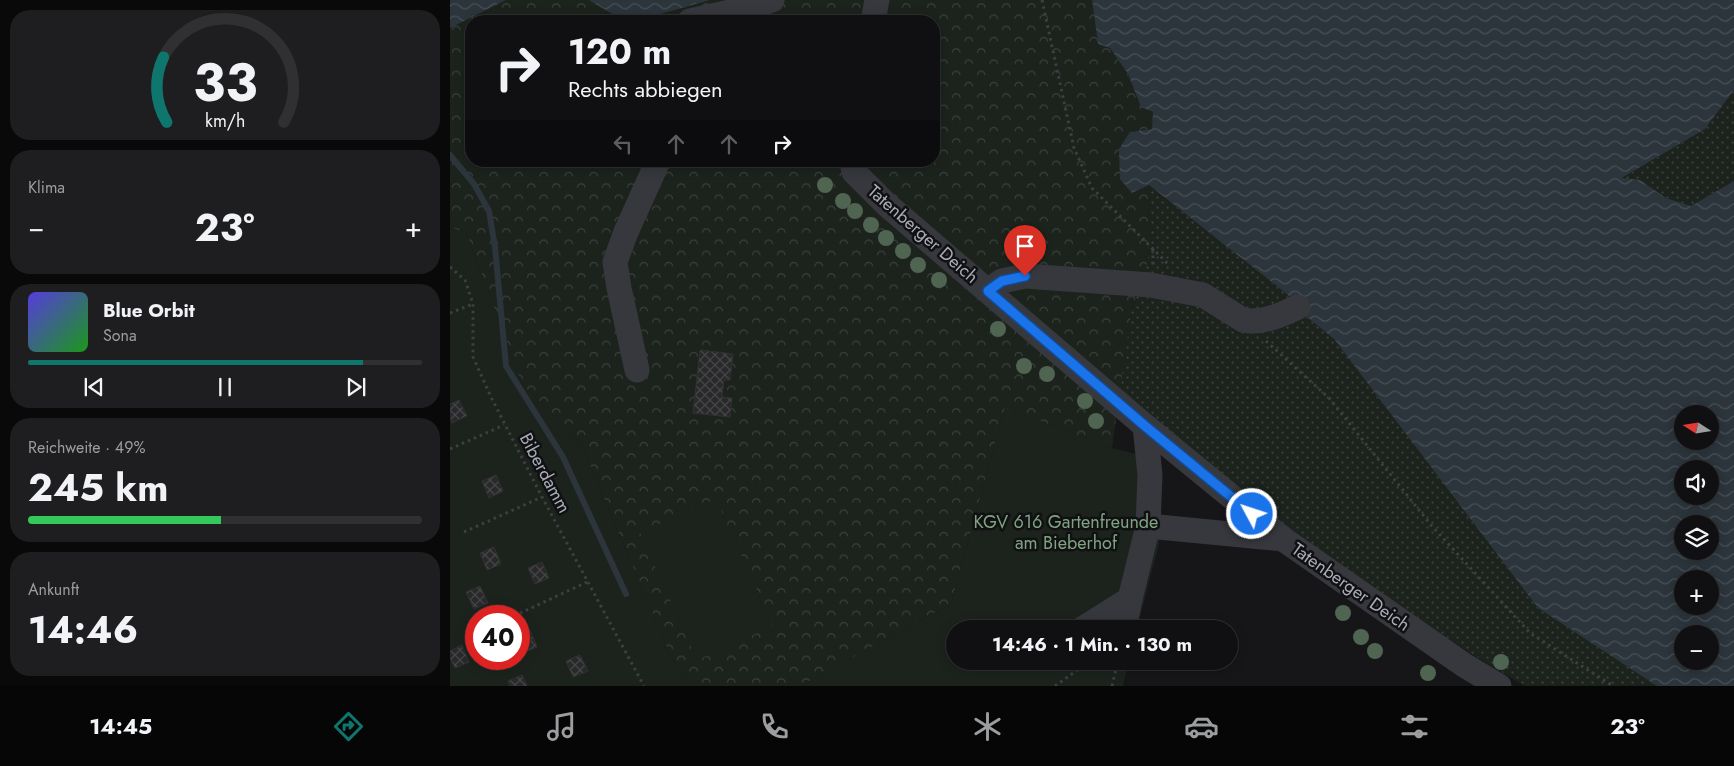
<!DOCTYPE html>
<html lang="de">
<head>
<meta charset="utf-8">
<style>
  :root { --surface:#101012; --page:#1e1e20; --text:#f1f3f6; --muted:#9c9d9f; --line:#303032; --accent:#0f766e }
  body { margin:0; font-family:Jost,sans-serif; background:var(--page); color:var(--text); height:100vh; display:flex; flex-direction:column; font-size:19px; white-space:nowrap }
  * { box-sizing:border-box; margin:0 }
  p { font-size:16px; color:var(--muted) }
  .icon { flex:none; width:28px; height:28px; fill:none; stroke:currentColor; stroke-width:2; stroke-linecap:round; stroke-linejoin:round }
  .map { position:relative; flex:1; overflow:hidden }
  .side { display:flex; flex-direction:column; gap:10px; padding:10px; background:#09090a; width:450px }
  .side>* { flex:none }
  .banner { position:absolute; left:15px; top:15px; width:475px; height:152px; border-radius:20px; box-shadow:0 2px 12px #0003,0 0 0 1px var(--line); background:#101012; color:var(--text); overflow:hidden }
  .needle { width:32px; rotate:282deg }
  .controls { position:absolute; left:1224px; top:405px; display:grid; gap:10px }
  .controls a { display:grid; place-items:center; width:45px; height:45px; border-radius:50%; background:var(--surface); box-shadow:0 2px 12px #0003,0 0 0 1px var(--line); font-size:25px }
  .speed { position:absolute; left:15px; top:605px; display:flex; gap:10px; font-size:25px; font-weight:700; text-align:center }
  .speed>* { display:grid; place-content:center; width:65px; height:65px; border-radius:50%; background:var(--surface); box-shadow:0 2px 12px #0003,0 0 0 1px var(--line); line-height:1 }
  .speed .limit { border:8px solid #d22; background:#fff; color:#111 }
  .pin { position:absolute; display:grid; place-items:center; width:42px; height:42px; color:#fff; margin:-51px -21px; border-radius:50% 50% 50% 0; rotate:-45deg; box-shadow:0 0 5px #0007 }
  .pin .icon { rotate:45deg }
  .me { position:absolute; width:55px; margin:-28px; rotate:310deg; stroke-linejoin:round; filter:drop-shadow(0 0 4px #0008) }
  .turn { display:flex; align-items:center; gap:18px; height:105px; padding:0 20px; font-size:22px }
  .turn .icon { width:65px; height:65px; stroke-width:2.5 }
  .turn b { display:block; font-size:35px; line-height:42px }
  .lanes { display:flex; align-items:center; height:48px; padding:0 20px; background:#0003; justify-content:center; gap:25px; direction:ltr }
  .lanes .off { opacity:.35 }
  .big { font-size:38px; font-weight:700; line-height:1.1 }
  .side .tile { flex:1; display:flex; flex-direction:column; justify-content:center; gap:8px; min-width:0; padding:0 18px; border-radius:20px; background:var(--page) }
  .side .dial { align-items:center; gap:0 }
  .dial svg { height:130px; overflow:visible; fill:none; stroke:var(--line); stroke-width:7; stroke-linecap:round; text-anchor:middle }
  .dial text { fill:var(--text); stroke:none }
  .song { display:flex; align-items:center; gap:15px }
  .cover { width:60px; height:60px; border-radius:8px; background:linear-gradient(135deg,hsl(250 70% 55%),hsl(120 70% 35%)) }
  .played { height:5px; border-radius:2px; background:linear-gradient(90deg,var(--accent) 85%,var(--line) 85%) }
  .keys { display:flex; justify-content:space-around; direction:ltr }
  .heat { display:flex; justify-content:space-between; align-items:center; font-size:28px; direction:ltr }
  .charge { height:8px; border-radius:4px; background:linear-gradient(90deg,#34c759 49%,var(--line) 0) }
  .trip { position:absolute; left:496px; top:620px; width:292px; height:50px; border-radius:25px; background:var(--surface); box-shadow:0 2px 12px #0003,0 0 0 1px var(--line); font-weight:700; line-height:50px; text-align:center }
  .tab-bar { display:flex; height:80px; justify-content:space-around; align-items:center; background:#060607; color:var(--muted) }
  .tab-bar .icon { width:35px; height:35px }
  .tab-bar .selected { color:var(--accent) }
  .tab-bar b { font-size:22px; color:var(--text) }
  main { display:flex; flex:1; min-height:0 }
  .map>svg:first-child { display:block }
</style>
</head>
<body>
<main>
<section class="side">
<div class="tile dial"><svg viewBox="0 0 100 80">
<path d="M14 69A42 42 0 1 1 86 69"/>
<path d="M14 69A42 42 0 0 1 12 29" stroke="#0f766e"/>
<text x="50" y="56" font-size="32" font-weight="700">33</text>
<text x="50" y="72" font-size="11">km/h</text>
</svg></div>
<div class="tile"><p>Klima</p>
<div class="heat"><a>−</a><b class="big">23°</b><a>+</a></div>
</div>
<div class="tile">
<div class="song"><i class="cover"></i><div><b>Blue Orbit</b><p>Sona</p></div></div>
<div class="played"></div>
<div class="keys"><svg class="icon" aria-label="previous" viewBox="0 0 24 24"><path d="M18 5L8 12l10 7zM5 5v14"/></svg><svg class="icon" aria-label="pause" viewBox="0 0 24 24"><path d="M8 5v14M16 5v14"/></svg><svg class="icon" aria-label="next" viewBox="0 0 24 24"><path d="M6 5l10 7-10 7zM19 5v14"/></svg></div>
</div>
<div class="tile"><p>Reichweite · 49%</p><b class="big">245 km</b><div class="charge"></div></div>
<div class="tile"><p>Ankunft</p><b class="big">14:46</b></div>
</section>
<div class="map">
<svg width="1284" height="686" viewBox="0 0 1284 686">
  <defs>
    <pattern id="grass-dots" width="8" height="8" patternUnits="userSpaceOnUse" patternTransform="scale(1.25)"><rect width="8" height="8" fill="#1c231d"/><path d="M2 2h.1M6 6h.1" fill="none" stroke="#3a403c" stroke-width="1.8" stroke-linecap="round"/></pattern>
    <pattern id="forest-crowns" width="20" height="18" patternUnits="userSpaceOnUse" patternTransform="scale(1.25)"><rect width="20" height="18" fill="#1c231d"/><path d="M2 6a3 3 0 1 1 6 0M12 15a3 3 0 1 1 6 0" fill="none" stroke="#3a403c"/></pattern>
    <pattern id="water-waves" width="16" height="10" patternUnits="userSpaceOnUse" patternTransform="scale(1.25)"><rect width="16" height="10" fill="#2c353c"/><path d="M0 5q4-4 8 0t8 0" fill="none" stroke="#485056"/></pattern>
    <pattern id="building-cross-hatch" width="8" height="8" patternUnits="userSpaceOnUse" patternTransform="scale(1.25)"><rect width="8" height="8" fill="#29292c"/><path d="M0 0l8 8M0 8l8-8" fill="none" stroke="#454548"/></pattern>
  </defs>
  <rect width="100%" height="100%" fill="#161618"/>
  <!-- grass -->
  <g fill="url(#grass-dots)">
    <polygon points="1284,90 1284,181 1241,206 1216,198 1190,180 1171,179 1255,129"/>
    <polygon points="699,185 838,295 857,317 884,339 1088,608 1207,686 1075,686 1020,653 876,558 669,392 681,313 698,261"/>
  </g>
  <!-- forest -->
  <path fill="url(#forest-crowns)" fill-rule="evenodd" d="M0,0H642L648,44L660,48L678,74L691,107L703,112L702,129L680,132L682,193L699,185L698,261L681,313L662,448L555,408L501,604L351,686H254L239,681L221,657L131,444L72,384L16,232L0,228ZM21,21H484V161H21Z"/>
  <!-- garden -->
  <g fill="#1c231d" fill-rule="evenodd">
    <path d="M0,228L16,232L72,384L131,444L221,657L239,681L254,686H0ZM26,616H69V659H26Z"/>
    <polygon points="555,408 662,448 711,460 709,544 687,629 505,629 505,661 679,661 673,686 351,686 501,604"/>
    <polygon points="266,499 323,626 247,660 190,533"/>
  </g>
  <!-- water -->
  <g fill="url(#water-waves)" fill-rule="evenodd">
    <polygon points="0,0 56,0 0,28"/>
    <polygon points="139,0 260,0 185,21 174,21"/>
    <path d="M642,0H1284V90L1255,129L1172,178L1190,180L1216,198L1241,206L1284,181V686H1207L1088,608L884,339L857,317L838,295L699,185L682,193L670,179L669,149L680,132L702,129L703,112L691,107L678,74L660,48L648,44ZM1232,414H1260V441H1232ZM1232,469H1260V496H1232ZM1232,524H1260V551H1232ZM1232,579H1260V606H1232ZM1232,634H1260V661H1232Z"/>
  </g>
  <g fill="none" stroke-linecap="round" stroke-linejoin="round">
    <!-- stream -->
    <polyline stroke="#2c353c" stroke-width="6" points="0,155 24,184 39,211 45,247 56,366 113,457 176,594"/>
  </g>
  <!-- building -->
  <g fill="url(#building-cross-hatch)" stroke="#303034">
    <polygon points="250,350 283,354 280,380 274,380 272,397 282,398 280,417 243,413"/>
    <polygon points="9,400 17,416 2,423 0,417 0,404"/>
    <polygon points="46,475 53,491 39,498 32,481"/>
    <polygon points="44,547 51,564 37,570 30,553"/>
    <polygon points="92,562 99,578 85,584 78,568"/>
    <polygon points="30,586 38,603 24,609 16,592"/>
    <polygon points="80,630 87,647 73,653 69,643 69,635"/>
    <polygon points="12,645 19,662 5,668 0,658 0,651"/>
    <polygon points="130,655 138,671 123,677 116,661"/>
    <polygon points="72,675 77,686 60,686 58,681"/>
  </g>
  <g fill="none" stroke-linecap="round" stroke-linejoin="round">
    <!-- path -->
    <g stroke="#3d3f44" stroke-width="3" stroke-dasharray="2.5 4" stroke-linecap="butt">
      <polyline points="592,0 624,148 642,188 719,265"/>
      <polyline points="703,249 703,265"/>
      <polyline points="0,267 15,280 23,304 23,357 41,397 92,497 194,686"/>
      <polyline points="0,313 23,304"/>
      <polyline points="816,341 879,398 981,525 1080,633 1163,686"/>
      <polyline points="0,449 54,425"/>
      <polyline points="14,532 92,497"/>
      <polyline points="64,616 137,582"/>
      <polyline points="605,686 640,661"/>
      <polyline points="662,686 668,661"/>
    </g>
    <!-- minor -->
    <g stroke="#37383d" stroke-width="25">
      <polyline points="240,21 302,7 322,0"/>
      <polyline points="423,21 427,0"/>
      <polyline points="402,161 404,172 436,204 695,426 833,539 1014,665 1049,686"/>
      <path d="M538,291L552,281L575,276L701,285L753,295L793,320C812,324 831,315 848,307"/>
      <polyline points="187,370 169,288 165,262 176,232 208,161"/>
      <polyline points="698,526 833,539"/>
      <polyline points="632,629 680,599 698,526 700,475 695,426"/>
      <polyline points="674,629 680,599"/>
    </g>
  </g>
  <!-- trees -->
  <g fill="#506452">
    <circle cx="375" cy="185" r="8"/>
    <circle cx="393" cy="201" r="8"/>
    <circle cx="405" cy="211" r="8"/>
    <circle cx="421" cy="225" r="8"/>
    <circle cx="436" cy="238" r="8"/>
    <circle cx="453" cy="251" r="8"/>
    <circle cx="468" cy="265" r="8"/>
    <circle cx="489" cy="280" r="8"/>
    <circle cx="548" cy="329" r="8"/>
    <circle cx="574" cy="366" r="8"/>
    <circle cx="597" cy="374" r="8"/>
    <circle cx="635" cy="401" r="8"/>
    <circle cx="646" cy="421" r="8"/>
    <circle cx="893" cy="613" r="8"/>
    <circle cx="911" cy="637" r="8"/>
    <circle cx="925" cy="651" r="8"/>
    <circle cx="1051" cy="662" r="8"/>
    <circle cx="978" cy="673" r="8"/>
  </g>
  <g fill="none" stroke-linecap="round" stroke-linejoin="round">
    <defs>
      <polyline id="route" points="575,276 552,281 538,291 695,426 802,514"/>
    </defs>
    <!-- route casing -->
    <use href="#route" stroke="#114b97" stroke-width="12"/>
    <!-- route -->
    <use href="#route" stroke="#1a73e8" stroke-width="9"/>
  </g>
  <g text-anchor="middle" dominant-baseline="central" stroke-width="5" stroke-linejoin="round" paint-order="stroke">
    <!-- street labels -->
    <g font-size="18" fill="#a8adb8" stroke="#111113">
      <text transform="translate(473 234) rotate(41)">Tatenberger Deich</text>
      <text transform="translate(95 473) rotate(62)">Biberdamm</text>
      <text transform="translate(901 587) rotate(35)">Tatenberger Deich</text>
    </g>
    <!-- park labels -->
    <g font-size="18" fill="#7fa381" stroke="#111113">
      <text x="616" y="522">KGV 616 Gartenfreunde<tspan x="616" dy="21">am Bieberhof</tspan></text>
    </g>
  </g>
</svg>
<div class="controls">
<a><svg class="needle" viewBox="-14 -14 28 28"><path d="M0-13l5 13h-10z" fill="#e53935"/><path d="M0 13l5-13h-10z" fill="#9c9d9f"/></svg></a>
<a><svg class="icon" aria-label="sound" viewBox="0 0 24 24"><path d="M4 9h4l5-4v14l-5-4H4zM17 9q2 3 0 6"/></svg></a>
<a><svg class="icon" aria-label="layers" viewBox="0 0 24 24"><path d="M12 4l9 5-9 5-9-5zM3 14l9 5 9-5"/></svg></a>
<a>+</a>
<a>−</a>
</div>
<div class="speed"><div class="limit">40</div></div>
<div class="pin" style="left:575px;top:276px;background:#d93025"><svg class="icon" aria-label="arrive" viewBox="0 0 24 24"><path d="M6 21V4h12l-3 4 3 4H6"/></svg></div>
<svg class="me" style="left:802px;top:514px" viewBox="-20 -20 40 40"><circle r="17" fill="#1a73e8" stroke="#fff" stroke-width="3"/><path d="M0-11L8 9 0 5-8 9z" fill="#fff"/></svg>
<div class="trip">14:46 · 1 Min. · 130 m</div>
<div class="banner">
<div class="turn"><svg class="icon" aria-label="right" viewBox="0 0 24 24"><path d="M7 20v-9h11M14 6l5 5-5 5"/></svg><div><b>120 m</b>Rechts abbiegen</div></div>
<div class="lanes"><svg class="icon off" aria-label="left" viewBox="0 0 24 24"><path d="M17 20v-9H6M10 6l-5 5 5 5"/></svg><svg class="icon off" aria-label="ahead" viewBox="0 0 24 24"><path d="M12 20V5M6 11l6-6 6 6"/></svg><svg class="icon off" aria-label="ahead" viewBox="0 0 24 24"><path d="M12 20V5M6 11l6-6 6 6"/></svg><svg class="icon" aria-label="right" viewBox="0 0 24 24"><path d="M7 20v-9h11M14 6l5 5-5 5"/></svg></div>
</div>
</div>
</main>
<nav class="tab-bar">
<b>14:45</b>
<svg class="icon selected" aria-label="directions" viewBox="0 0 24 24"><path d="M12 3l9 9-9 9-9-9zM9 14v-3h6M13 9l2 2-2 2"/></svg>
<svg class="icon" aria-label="music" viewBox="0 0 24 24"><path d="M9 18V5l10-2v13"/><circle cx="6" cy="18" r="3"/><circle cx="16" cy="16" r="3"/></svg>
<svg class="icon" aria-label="phone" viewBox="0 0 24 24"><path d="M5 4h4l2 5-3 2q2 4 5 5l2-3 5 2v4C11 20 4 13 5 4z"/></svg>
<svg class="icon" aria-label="climate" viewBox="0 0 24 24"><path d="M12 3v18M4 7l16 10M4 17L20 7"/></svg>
<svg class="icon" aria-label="car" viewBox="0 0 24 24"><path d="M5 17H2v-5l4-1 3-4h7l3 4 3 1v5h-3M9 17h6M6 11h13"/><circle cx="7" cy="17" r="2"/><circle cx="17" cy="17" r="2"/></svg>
<svg class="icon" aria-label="filters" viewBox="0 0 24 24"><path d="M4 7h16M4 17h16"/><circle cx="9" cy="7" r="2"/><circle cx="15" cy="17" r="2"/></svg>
<b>23°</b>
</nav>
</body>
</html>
